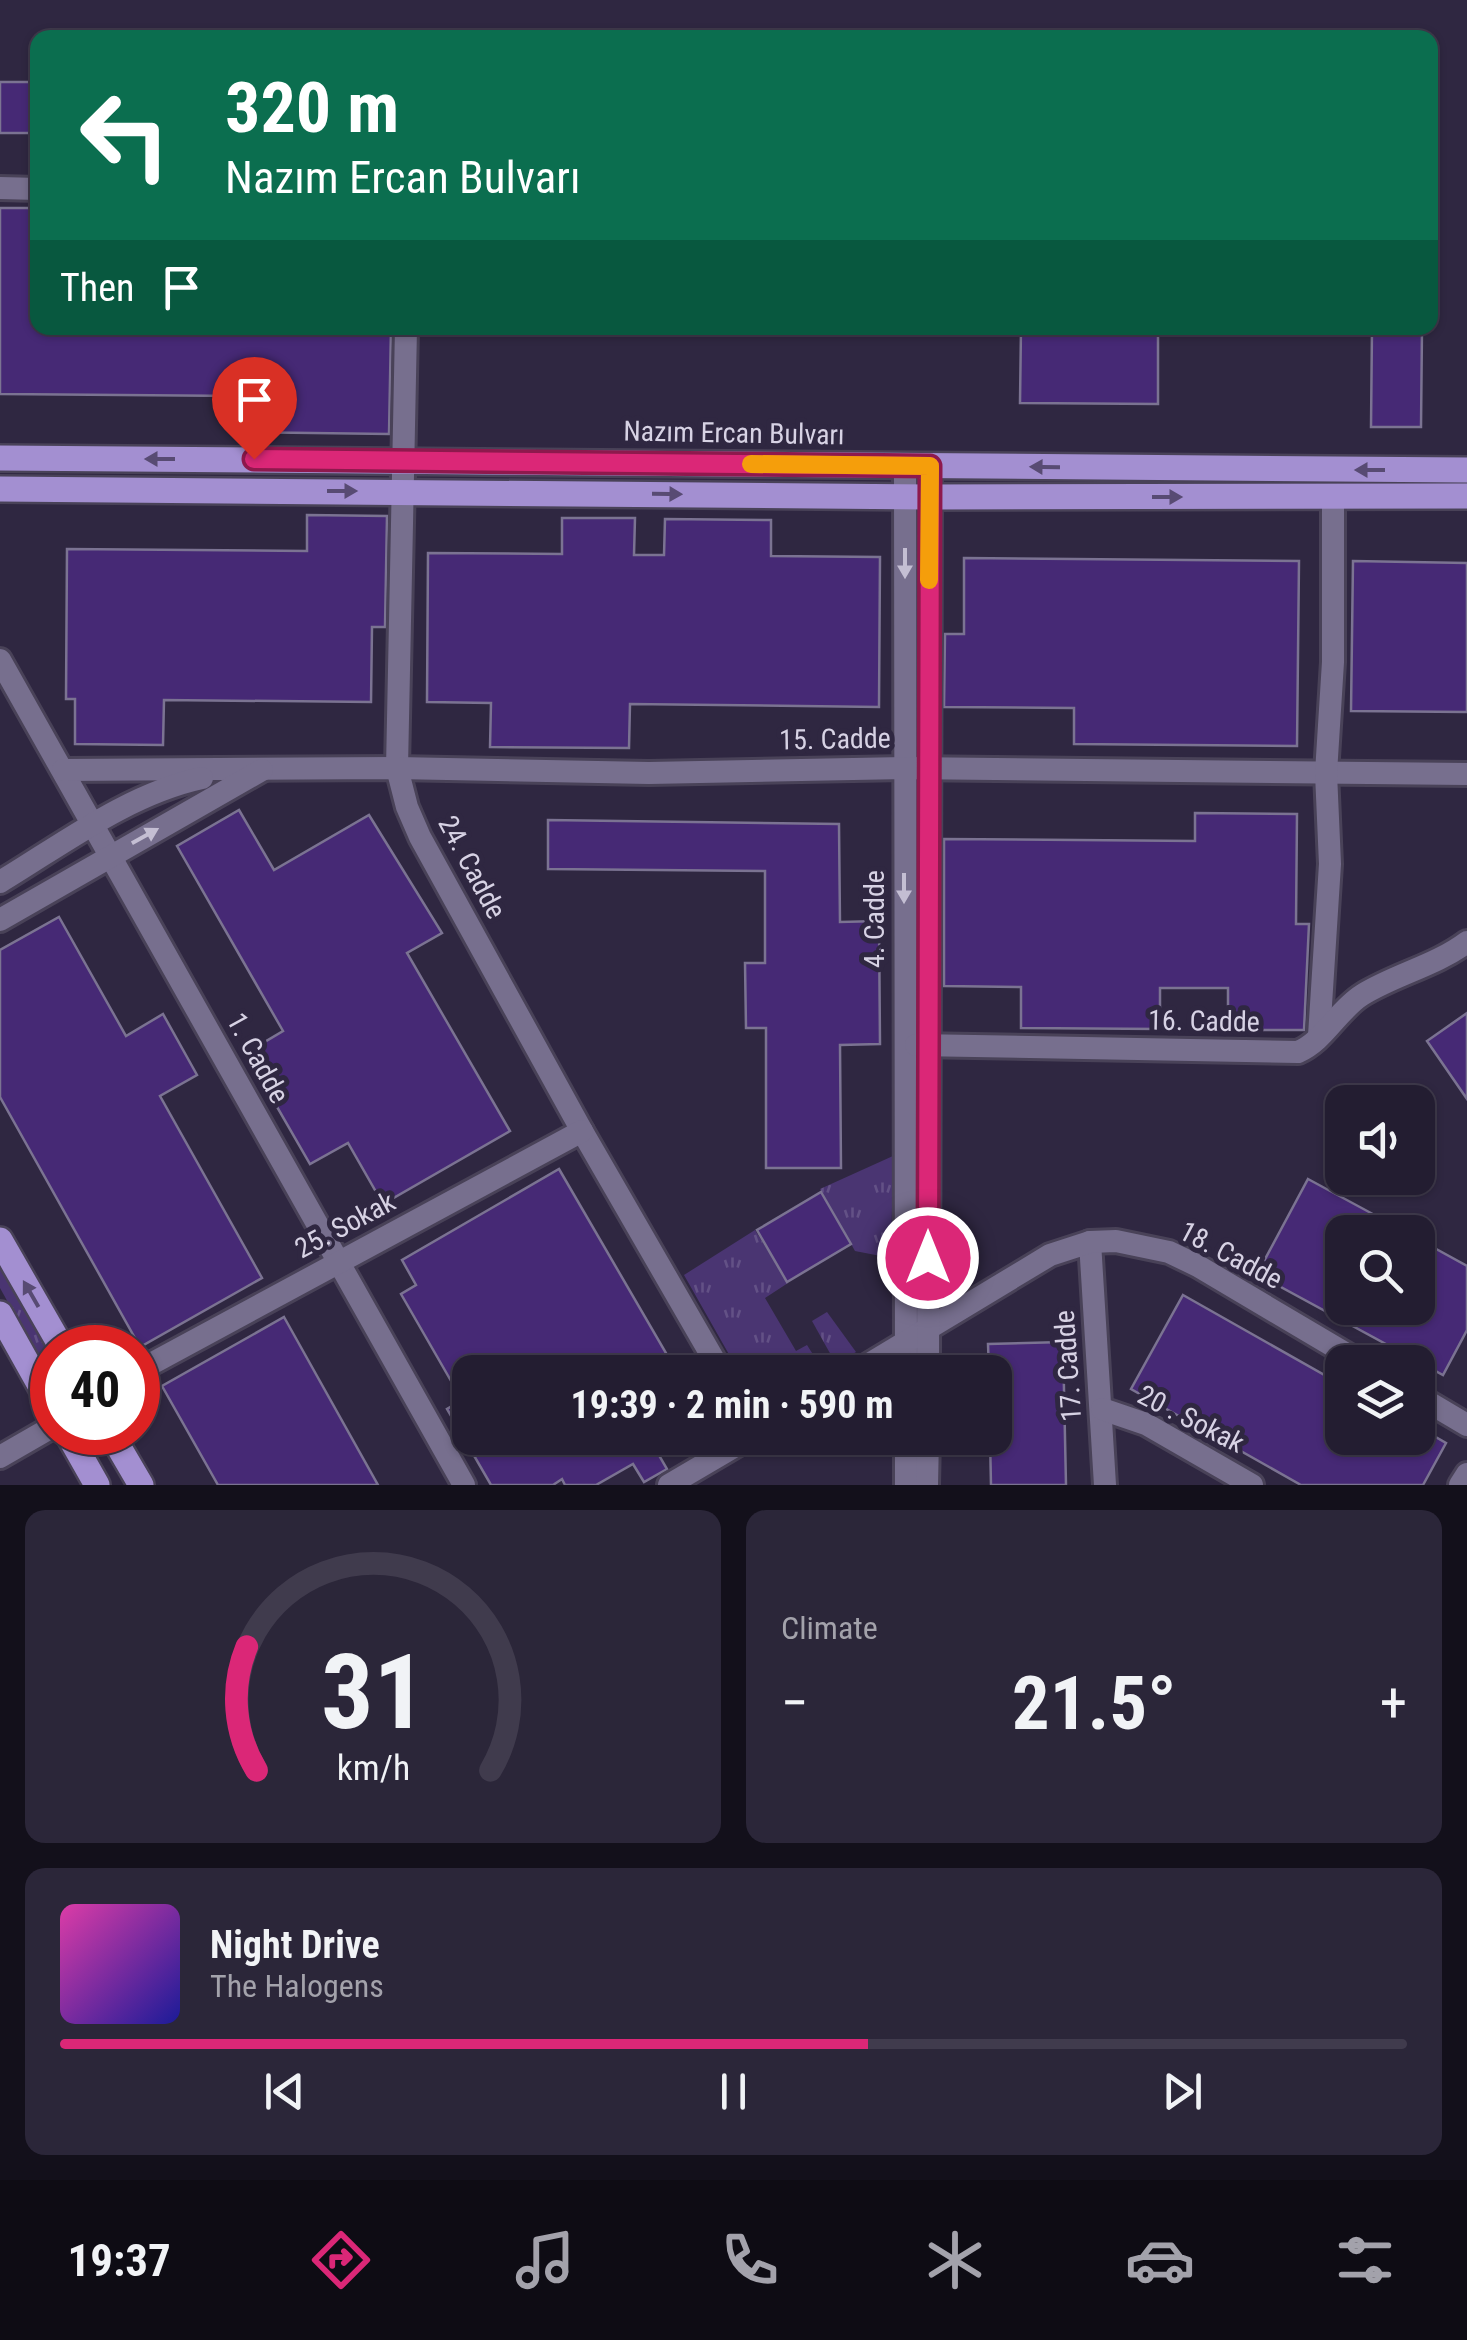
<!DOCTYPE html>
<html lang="en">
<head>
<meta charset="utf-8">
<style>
  :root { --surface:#231d31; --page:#2b2639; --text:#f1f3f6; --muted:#a3a2ab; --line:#403b4d; --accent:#db2777 }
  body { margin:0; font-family:"Roboto Condensed",sans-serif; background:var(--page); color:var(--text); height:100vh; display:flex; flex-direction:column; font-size:38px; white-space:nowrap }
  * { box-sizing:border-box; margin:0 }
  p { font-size:32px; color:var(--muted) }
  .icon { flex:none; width:55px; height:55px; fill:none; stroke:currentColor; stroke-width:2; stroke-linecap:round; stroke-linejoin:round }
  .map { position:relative; height:1485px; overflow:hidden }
  .drawer { display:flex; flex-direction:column; gap:25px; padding:25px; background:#13101b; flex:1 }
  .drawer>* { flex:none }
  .banner { position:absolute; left:30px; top:30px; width:1408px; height:305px; border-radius:20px; box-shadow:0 2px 8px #0004,0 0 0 2px var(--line); background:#0b6e4f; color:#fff; overflow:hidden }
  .tools { position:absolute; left:1325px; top:1085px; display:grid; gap:20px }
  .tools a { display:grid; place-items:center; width:110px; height:110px; border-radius:20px; background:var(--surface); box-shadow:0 2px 8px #0004,0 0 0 2px var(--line); font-size:50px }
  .speed { position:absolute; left:30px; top:1325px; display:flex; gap:20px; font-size:50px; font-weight:700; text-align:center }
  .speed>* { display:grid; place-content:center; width:130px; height:130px; border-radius:50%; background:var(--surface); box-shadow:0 2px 8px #0004,0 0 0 2px var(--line); line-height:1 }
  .speed .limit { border:15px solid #d22; background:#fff; color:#111 }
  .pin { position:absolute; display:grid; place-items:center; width:85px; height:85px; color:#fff; margin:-102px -42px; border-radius:50% 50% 50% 0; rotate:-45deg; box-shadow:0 0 10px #0007 }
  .pin .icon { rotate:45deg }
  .me { position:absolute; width:110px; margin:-55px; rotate:0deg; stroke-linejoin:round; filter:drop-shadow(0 0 8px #0008) }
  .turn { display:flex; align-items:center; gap:35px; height:210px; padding:0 30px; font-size:45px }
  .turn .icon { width:130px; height:130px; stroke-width:2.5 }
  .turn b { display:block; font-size:70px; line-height:85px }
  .then { display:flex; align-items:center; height:95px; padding:0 30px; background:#0003; gap:20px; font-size:38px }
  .big { font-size:75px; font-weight:700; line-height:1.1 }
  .drawer .tile { flex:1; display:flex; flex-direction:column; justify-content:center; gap:15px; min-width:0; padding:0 35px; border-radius:20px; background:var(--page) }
  .drawer .dial { align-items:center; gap:0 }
  .dial svg { height:260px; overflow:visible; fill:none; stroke:var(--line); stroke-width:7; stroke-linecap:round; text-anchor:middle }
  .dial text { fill:var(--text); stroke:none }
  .song { display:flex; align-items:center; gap:30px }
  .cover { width:120px; height:120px; border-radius:15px; background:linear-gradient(135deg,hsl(320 70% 55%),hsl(240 70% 35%)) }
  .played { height:10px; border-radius:5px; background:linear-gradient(90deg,var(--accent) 60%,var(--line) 60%) }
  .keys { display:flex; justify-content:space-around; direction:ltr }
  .heat { display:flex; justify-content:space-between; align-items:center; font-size:55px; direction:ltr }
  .drawer .tiles { flex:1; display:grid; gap:25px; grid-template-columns:1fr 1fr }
  .tile:last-child { grid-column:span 2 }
  .trip { position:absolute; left:452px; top:1355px; width:560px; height:100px; border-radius:20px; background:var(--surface); box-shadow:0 2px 8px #0004,0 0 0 2px var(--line); font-weight:700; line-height:100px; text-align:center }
  .tabs { display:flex; height:160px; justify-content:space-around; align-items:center; background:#0e0c14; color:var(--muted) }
  .tabs .icon { width:70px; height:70px }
  .tabs .active { color:var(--accent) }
  .tabs b { font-size:45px; color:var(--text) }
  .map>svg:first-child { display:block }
</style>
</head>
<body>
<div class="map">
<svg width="1467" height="1485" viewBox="0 0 1467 1485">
  <defs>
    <pattern id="grass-tufts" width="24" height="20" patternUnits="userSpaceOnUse" patternTransform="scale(2.5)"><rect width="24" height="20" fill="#4a3572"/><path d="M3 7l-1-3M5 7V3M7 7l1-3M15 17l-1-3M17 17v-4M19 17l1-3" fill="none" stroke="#635186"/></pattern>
  </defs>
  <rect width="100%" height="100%" fill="#2f2741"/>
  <!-- grass -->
  <g fill="url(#grass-tufts)">
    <polygon points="893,1156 891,1258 855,1251 820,1189"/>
    <polygon points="755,1230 788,1283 765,1298 796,1351 807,1345 824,1372 739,1372 684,1275"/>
    <polygon points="0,1262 52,1355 52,1381 0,1288"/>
    <polygon points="827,1312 856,1352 836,1364 812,1321"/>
  </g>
  <!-- building -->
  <g fill="#462975" stroke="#7b7392" stroke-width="2.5">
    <rect x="0" y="82" width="38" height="51"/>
    <polygon points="0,208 33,208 32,247 38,247 38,328 391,328 389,434 240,432 240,396 0,394"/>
    <polygon points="1021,328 1158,328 1158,404 1020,403"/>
    <polygon points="1372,328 1422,328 1421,427 1371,427"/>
    <polygon points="307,515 387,516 385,627 372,627 371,702 164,700 163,745 75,744 75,699 66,699 67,549 307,551"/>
    <polygon points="562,518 635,518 634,555 664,555 665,519 771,520 771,556 880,557 879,707 630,704 629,748 490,747 491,703 427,702 428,553 562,554"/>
    <polygon points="964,558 1299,561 1297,746 1074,744 1074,708 944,707 945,634 964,634"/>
    <polygon points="1353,561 1467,563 1467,712 1351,711"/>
    <polygon points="239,810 274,870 369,815 442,933 407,953 510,1131 383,1204 348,1143 310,1164 246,1053 283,1031 177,846"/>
    <polygon points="1195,813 1297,814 1296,924 1309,924 1304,1030 1228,1030 1228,988 1160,988 1160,1029 1021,1028 1021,987 944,986 944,839 1195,841"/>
    <polygon points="548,820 839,824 840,922 879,921 880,1044 840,1045 841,1168 766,1168 766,1028 746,1028 745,963 765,963 765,871 548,869"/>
    <polygon points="59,917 126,1036 163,1014 197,1075 160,1096 262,1278 140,1347 0,1097 0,950"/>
    <polygon points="1467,1013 1467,1099 1427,1041"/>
    <polygon points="559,1169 677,1372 470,1372 470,1438 643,1438 652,1453 656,1450 667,1469 644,1482 633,1464 596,1485 565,1485 562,1479 553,1485 491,1485 447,1409 462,1400 401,1294 416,1285 402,1260"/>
    <polygon points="1308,1179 1406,1232 1342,1232 1342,1308 1418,1308 1418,1239 1467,1266 1467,1330 1443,1375 1257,1274"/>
    <polygon points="821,1192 851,1244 787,1282 757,1230"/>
    <polygon points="1183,1295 1342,1385 1342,1438 1418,1438 1418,1427 1446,1443 1423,1485 1301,1485 1131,1389"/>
    <polygon points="284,1317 378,1485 218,1485 162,1386"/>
    <polygon points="1063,1342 1066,1485 991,1485 990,1438 995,1438 995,1372 989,1372 988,1344"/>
  </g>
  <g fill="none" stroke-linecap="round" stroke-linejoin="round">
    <defs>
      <g id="minor">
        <polyline points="0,188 38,189"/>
        <polyline points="406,328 397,768 407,807 420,837 582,1131 721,1372"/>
        <polyline points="905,466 906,1372"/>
        <polyline points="0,660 464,1485"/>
        <polyline points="63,770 397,768 649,773 905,768 1467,774"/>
        <path d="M0,882C63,844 128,794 202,778"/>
        <polyline points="0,920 262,770"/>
        <polyline points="1319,1036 1330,864 1326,773 1333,662 1333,497"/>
        <path d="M916,1045L1298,1052C1324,1041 1338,1010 1362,995C1396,974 1435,966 1467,942"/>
        <polyline points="1090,1242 1105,1485"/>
        <polyline points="138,1371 582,1131"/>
        <polyline points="856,1372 1050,1255 1090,1242 1116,1241 1169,1252 1198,1266 1360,1362"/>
        <polyline points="928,1372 930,466"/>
        <polyline points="1418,1396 1467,1425"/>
        <polyline points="1102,1409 1146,1424 1252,1485"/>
        <polyline points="0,1457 52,1427"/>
        <polyline points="669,1485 749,1438"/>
        <polyline points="906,1485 906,1438"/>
        <polyline points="927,1485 928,1438"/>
        <polyline points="1460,1485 1467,1474"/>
      </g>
      <g id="major">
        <polyline points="0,458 1467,470"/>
        <polyline points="0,489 929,497 1467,496"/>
        <polyline points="0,1240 62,1348"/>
        <polyline points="0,1314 52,1407"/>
        <polyline points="67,1432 97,1485"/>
        <polyline points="110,1432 141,1485"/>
      </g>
    </defs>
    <!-- minor casing -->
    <use href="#minor" stroke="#494258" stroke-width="28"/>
    <!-- major casing -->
    <use href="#major" stroke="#494258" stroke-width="30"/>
    <!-- minor -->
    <use href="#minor" stroke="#776f8e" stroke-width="22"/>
    <!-- major -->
    <use href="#major" stroke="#a38fd1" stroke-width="25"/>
  </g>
  <!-- one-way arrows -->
  <defs><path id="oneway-solid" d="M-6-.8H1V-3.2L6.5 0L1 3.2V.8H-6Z" transform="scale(2.5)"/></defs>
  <g fill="#584b73">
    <use href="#oneway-solid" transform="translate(160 459) rotate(-180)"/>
    <use href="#oneway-solid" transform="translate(1045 467) rotate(-179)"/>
    <use href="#oneway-solid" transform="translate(1370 470) rotate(-180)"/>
    <use href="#oneway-solid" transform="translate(342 491)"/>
    <use href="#oneway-solid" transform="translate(667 494) rotate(1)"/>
    <use href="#oneway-solid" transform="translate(1167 497)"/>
    <use href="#oneway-solid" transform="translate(31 1294) rotate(-120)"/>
  </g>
  <g fill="#c4bed3">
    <use href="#oneway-solid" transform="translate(905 563) rotate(90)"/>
    <use href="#oneway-solid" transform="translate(145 836) rotate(-29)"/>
    <use href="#oneway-solid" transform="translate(904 888) rotate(90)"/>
  </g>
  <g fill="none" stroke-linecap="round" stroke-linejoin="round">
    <defs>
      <polyline id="route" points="254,459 930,466 928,1258"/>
    </defs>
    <!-- route casing -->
    <use href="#route" stroke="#8e194d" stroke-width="25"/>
    <!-- route -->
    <use href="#route" stroke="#db2777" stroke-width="18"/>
    <!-- slow -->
    <polyline stroke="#f59e0b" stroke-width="18" points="751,464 930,466 929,580"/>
  </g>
  <g text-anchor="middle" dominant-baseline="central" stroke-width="10" stroke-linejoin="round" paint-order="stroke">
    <!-- street labels -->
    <g font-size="28" fill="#d7d2e4" stroke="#2f2741">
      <text transform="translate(734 433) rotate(1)">Nazım Ercan Bulvarı</text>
      <text transform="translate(835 739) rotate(-1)">15. Cadde</text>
      <text transform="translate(472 867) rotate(62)">24. Cadde</text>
      <text transform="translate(874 919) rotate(-90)">4. Cadde</text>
      <text transform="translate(1204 1021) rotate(1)">16. Cadde</text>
      <text transform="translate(258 1058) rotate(61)">1. Cadde</text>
      <text transform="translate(345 1225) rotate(-28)">25. Sokak</text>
      <text transform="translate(1231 1255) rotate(28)">18. Cadde</text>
      <text transform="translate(1068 1366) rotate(-94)">17. Cadde</text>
      <text transform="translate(1191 1419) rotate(27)">20 . Sokak</text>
    </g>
  </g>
</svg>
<div class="tools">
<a><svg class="icon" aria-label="sound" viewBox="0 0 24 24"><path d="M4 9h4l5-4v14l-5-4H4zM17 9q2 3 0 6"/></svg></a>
<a><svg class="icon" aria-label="search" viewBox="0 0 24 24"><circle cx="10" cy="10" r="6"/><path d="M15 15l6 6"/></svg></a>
<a><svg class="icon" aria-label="layers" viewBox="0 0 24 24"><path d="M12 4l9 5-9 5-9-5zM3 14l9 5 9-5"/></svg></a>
</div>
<div class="speed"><div class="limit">40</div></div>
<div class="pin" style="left:254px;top:459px;background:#d93025"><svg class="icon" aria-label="arrive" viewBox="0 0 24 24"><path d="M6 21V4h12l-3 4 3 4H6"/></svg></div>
<svg class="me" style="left:928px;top:1258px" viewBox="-20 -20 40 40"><circle r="17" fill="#db2777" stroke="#fff" stroke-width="3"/><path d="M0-11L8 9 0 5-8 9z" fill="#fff"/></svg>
<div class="trip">19:39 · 2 min · 590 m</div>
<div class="banner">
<div class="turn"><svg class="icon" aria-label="left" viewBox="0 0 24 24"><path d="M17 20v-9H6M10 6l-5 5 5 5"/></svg><div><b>320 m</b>Nazım Ercan Bulvarı</div></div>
<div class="then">Then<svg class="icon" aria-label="arrive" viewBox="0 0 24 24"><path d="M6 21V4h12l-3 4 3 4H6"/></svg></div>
</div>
</div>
<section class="drawer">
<div class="tiles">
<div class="tile dial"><svg viewBox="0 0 100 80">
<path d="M14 69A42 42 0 1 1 86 69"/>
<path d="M14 69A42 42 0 0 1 11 31" stroke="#db2777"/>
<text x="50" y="56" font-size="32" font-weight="700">31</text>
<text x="50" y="72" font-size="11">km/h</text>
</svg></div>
<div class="tile"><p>Climate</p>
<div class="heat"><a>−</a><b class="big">21.5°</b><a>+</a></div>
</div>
<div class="tile">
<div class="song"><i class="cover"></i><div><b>Night Drive</b><p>The Halogens</p></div></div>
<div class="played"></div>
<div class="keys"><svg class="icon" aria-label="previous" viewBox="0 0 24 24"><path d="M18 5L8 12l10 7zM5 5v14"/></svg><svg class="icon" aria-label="pause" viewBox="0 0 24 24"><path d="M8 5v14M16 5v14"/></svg><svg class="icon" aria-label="next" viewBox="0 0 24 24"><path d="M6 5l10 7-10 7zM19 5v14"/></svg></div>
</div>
</div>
</section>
<nav class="tabs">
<b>19:37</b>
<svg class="icon active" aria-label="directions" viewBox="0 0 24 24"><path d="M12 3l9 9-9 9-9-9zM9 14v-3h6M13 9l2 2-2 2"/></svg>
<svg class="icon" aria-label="music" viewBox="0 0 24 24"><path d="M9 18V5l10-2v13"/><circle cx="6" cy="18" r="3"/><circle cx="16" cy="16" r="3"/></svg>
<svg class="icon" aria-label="phone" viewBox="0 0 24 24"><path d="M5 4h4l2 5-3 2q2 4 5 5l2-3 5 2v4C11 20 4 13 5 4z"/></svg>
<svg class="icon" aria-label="climate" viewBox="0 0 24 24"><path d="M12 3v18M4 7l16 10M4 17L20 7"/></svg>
<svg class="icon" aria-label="car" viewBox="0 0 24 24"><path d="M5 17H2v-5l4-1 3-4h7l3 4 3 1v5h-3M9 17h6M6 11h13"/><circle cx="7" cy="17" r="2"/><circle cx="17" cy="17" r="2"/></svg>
<svg class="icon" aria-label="filters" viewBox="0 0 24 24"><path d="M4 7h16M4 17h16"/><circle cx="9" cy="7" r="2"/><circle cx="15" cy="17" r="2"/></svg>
</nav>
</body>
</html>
